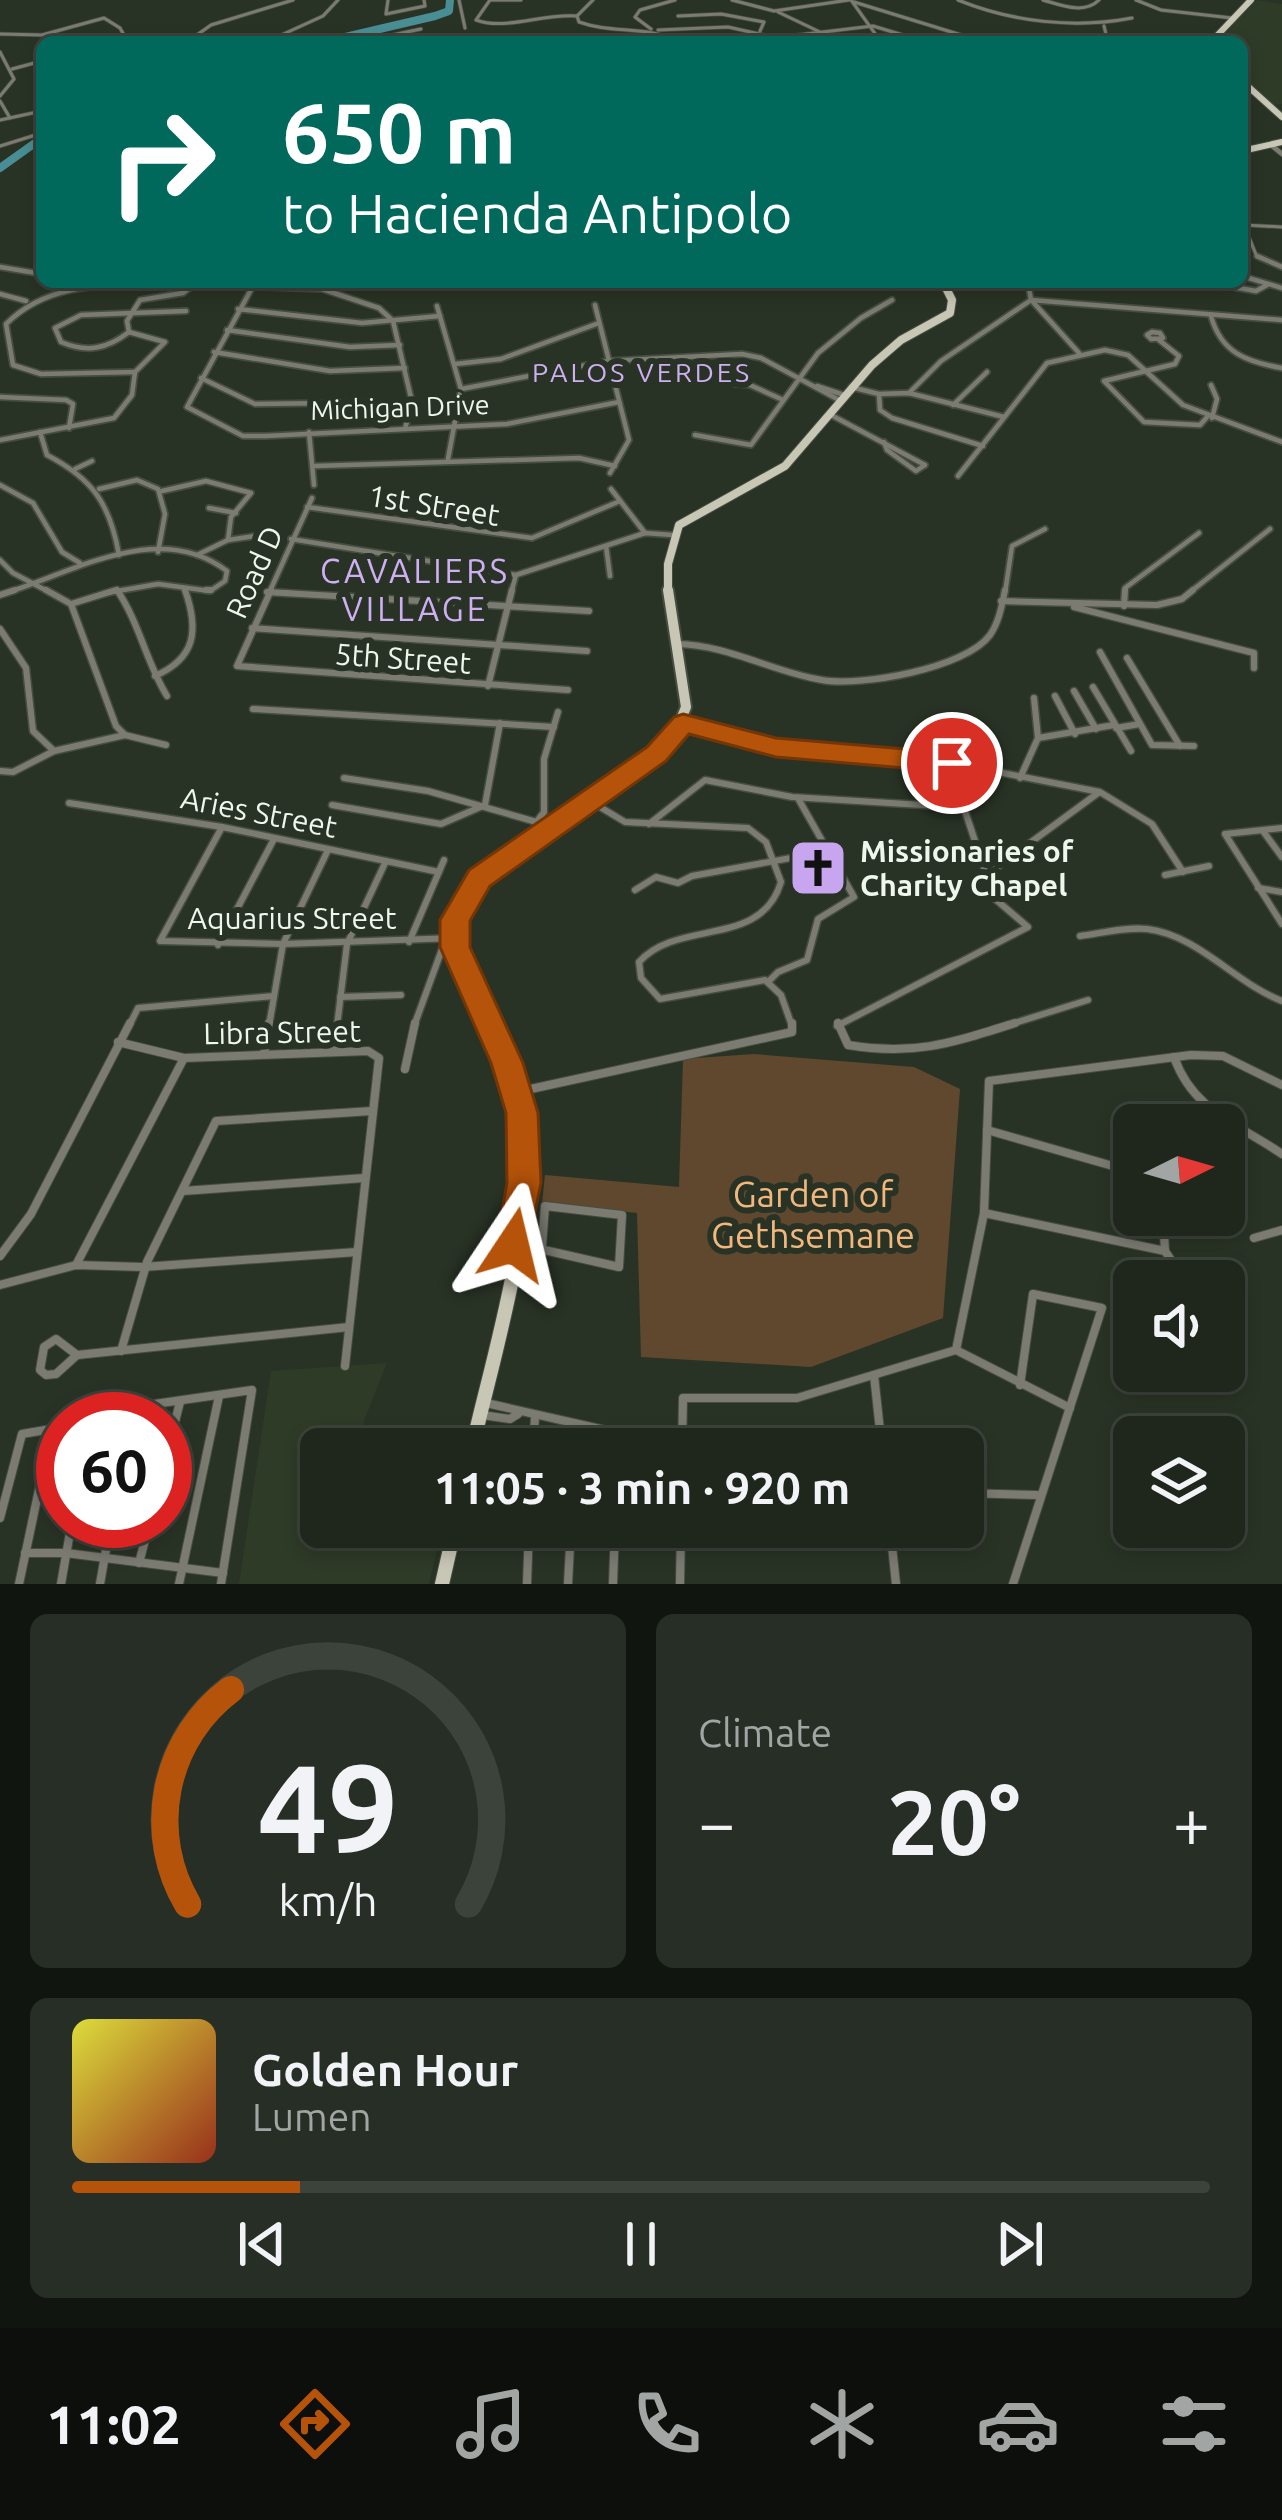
<!DOCTYPE html>
<html lang="en">
<head>
<meta charset="utf-8">
<style>
  :root { --surface:#1f261c; --page:#272e25; --text:#f1f3f6; --muted:#a1a5a3; --line:#3c433b; --accent:#b45309 }
  body { margin:0; font-family:Ubuntu,sans-serif; background:var(--page); color:var(--text); height:100vh; display:flex; flex-direction:column; font-size:45px; white-space:nowrap }
  * { box-sizing:border-box; margin:0 }
  p { font-size:39px; color:var(--muted) }
  .icon { flex:none; width:66px; height:66px; fill:none; stroke:currentColor; stroke-width:2; stroke-linecap:round; stroke-linejoin:round }
  .map { position:relative; height:1584px; overflow:hidden }
  .panel { display:flex; flex-direction:column; gap:30px; padding:30px; background:#11150f; flex:1 }
  .panel>* { flex:none }
  .guide { position:absolute; left:36px; top:36px; width:1212px; height:252px; border-radius:18px; box-shadow:0 6px 18px #0003,0 0 0 3px var(--line); background:#00695c; color:#fff; overflow:hidden }
  .needle { width:78px; rotate:85deg }
  .buttons { position:absolute; left:1113px; top:1104px; display:grid; gap:24px }
  .buttons a { display:grid; place-items:center; width:132px; height:132px; border-radius:18px; background:var(--surface); box-shadow:0 6px 18px #0003,0 0 0 3px var(--line); font-size:60px }
  .speed { position:absolute; left:36px; top:1392px; display:flex; gap:24px; font-size:60px; font-weight:700; text-align:center }
  .speed>* { display:grid; place-content:center; width:156px; height:156px; border-radius:50%; background:var(--surface); box-shadow:0 6px 18px #0003,0 0 0 3px var(--line); line-height:1 }
  .speed .limit { border:18px solid #d22; background:#fff; color:#111 }
  .pin { position:absolute; display:grid; place-items:center; width:102px; height:102px; color:#fff; margin:-51px; border:6px solid #fff; border-radius:50%; box-shadow:0 3px 12px #0007 }
  .me { position:absolute; width:132px; margin:-66px; rotate:10deg; stroke-linejoin:round; filter:drop-shadow(0 0 9px #0008) }
  .turn { display:flex; align-items:center; gap:42px; height:252px; padding:0 48px; font-size:54px }
  .turn .icon { width:156px; height:156px; stroke-width:2.5 }
  .turn b { display:block; font-size:84px; line-height:102px }
  .big { font-size:90px; font-weight:700; line-height:1.1 }
  .panel .tile { flex:1; display:flex; flex-direction:column; justify-content:center; gap:18px; min-width:0; padding:0 42px; border-radius:18px; background:var(--page) }
  .panel .dial { align-items:center; gap:0 }
  .dial svg { height:312px; overflow:visible; fill:none; stroke:var(--line); stroke-width:7; stroke-linecap:round; text-anchor:middle }
  .dial text { fill:var(--text); stroke:none }
  .song { display:flex; align-items:center; gap:36px }
  .cover { width:144px; height:144px; border-radius:18px; background:linear-gradient(135deg,hsl(60 70% 55%),hsl(10 70% 35%)) }
  .played { height:12px; border-radius:6px; background:linear-gradient(90deg,var(--accent) 20%,var(--line) 20%) }
  .keys { display:flex; justify-content:space-around; direction:ltr }
  .heat { display:flex; justify-content:space-between; align-items:center; font-size:66px; direction:ltr }
  .panel .tiles { flex:1; display:grid; gap:30px; grid-template-columns:1fr 1fr }
  .tile:last-child { grid-column:span 2 }
  .trip { position:absolute; left:300px; top:1428px; width:684px; height:120px; border-radius:18px; background:var(--surface); box-shadow:0 6px 18px #0003,0 0 0 3px var(--line); font-weight:700; line-height:120px; text-align:center }
  .menu { display:flex; height:192px; justify-content:space-around; align-items:center; background:#0c0f0b; color:var(--muted) }
  .menu .icon { width:84px; height:84px }
  .menu .selected { color:var(--accent) }
  .menu b { font-size:54px; color:var(--text) }
  .map>svg:first-child { display:block }
</style>
</head>
<body>
<div class="map">
<svg width="1282" height="1584" viewBox="0 0 1282 1584">
  <rect width="100%" height="100%" fill="#293325"/>
  <!-- built -->
  <g fill="#2e3b27">
    <polygon points="1257,0 1282,4 1282,104 1273,105 1242,76 1242,42 1217,42"/>
    <polygon points="387,1363 362,1426 462,1441 461,1449 321,1449 321,1527 442,1527 429,1584 239,1584 271,1371"/>
  </g>
  <!-- green -->
  <polygon fill="#60482f" points="754,1054 914,1067 960,1089 943,1318 811,1367 641,1357 637,1213 542,1203 545,1175 679,1187 683,1059"/>
  <g fill="none" stroke-linecap="round" stroke-linejoin="round">
    <!-- river -->
    <g stroke="#488e94" stroke-width="8">
      <polyline points="324,42 435,16 449,11 450,0"/>
      <polyline points="0,168 42,138"/>
    </g>
    <defs>
      <g id="minor-far3">
        <polyline points="388,0 386,14 425,6 424,0"/>
        <polyline points="459,0 465,28"/>
        <path d="M490,0L476,20C505,31 543,13 577,16L579,22C612,34 648,25 680,42"/>
        <polyline points="490,0 521,0"/>
        <polyline points="732,0 774,11 849,0"/>
        <polyline points="851,0 881,42"/>
        <path d="M958,0C1012,22 1075,29 1132,18"/>
        <path d="M1043,0C1061,5 1084,15 1099,0"/>
        <polyline points="1136,0 1161,10 1232,18"/>
        <polyline points="854,2 984,42"/>
        <polyline points="778,12 841,42"/>
        <polyline points="577,16 593,0"/>
        <polyline points="678,16 721,14 764,22 760,31"/>
        <polyline points="651,29 635,17 640,10 675,0"/>
        <polyline points="658,30 728,27 796,42"/>
        <polyline points="0,34 42,35 104,18 120,28 128,42"/>
        <polyline points="675,36 744,42"/>
        <polyline points="781,37 873,26 926,42"/>
        <polyline points="410,41 515,42"/>
        <polyline points="187,42 211,25 293,0"/>
        <polyline points="266,42 323,16 338,0"/>
        <polyline points="359,42 421,29"/>
        <polyline points="1103,42 1107,38 1104,26"/>
        <polyline points="0,52 14,79 0,96"/>
        <polyline points="12,69 42,61"/>
        <polyline points="0,101 10,118"/>
        <polyline points="0,120 42,111"/>
        <polyline points="0,146 42,133"/>
        <polyline points="1244,225 1257,257 1263,259"/>
        <polyline points="1244,225 1282,227"/>
      </g>
      <g id="minor-far2">
        <polyline points="1257,256 1282,267"/>
        <polyline points="0,267 42,274"/>
        <polyline points="1242,276 1282,288"/>
        <polyline points="1204,282 1256,291 1267,285"/>
        <polyline points="240,286 322,289 379,308 393,321 412,402 405,429"/>
        <polyline points="253,286 187,407 243,436 266,436 507,424 619,402"/>
        <polyline points="0,294 26,301"/>
        <polyline points="1031,300 1282,320"/>
        <polyline points="1033,302 1079,353"/>
        <polyline points="595,305 629,440 610,473"/>
        <polyline points="437,306 461,389 448,459"/>
        <polyline points="238,309 362,323 440,316"/>
        <path d="M1211,316C1221,353 1247,362 1282,368"/>
        <polyline points="227,330 350,347 400,345"/>
        <path d="M129,332C107,349 87,353 61,342L55,328L81,315L186,311"/>
        <polyline points="129,332 127,321 140,300 183,293 197,282"/>
        <polygon points="1152,332 1160,333 1163,338 1151,339 1147,335"/>
        <polyline points="1159,340 1179,356 1175,364 1104,381 1144,422 1200,425 1208,416"/>
        <polyline points="214,352 330,371 405,368"/>
        <polyline points="455,364 501,359 599,323"/>
        <polyline points="736,371 726,374 726,383 750,385 781,399"/>
        <path d="M135,372L41,374L13,365L6,324C54,276 122,287 185,282"/>
        <polyline points="201,378 255,404 412,402"/>
        <polyline points="1211,385 1217,399 1212,418"/>
        <polyline points="817,386 844,395"/>
        <polyline points="851,387 879,394 909,393 1004,417"/>
        <polyline points="461,389 608,361 742,354 761,358 841,401"/>
        <polyline points="909,393 941,361 1031,300 1028,282"/>
        <polyline points="879,394 880,410 892,418 983,446"/>
        <polyline points="0,397 66,400 73,404 69,428"/>
        <polyline points="953,405 987,372"/>
        <polyline points="831,415 925,465"/>
        <path d="M40,432L47,455C93,479 110,504 119,555"/>
        <polyline points="309,432 314,485"/>
        <polyline points="695,435 751,445 818,353 861,318 892,300"/>
        <polyline points="0,440 114,418 132,395 135,372 165,342 129,332"/>
        <polyline points="884,442 887,450 916,471 925,465"/>
        <polyline points="315,466 579,458 615,466"/>
        <polyline points="75,469 92,461"/>
        <polyline points="958,476 1047,363 1105,350 1128,355 1183,405 1282,442"/>
        <polyline points="0,485 33,503 62,552 80,563"/>
        <polyline points="99,489 137,480 158,489 165,514 158,552"/>
        <polyline points="611,489 645,533"/>
        <polyline points="162,491 206,481 251,493 231,517 228,540"/>
        <polyline points="307,507 532,538 620,501"/>
        <polyline points="209,508 236,513"/>
        <polyline points="291,539 516,575 645,533 673,535"/>
        <polyline points="606,546 610,576"/>
        <polyline points="197,555 228,540 255,536"/>
        <polyline points="0,560 13,573 51,593"/>
        <polyline points="184,589 186,593"/>
        <polyline points="267,592 292,593"/>
        <path d="M6,593C74,572 159,519 227,571L225,581L210,591L158,584L106,593"/>
        <polyline points="269,593 312,498"/>
        <polyline points="511,593 516,575"/>
        <polyline points="1005,593 1012,546 1045,529"/>
        <polyline points="1125,593 1125,588 1199,533"/>
        <polyline points="1189,593 1270,529"/>
      </g>
      <g id="minor-far1">
        <polyline points="46,590 71,604 116,726 125,735 166,745"/>
        <path d="M117,590C140,624 146,662 167,696"/>
        <polyline points="206,590 211,590"/>
        <polyline points="271,590 237,666 568,690"/>
        <polyline points="267,592 589,611"/>
        <polyline points="0,595 15,590"/>
        <polyline points="1001,601 1157,605 1182,599 1193,590"/>
        <polyline points="71,604 116,590"/>
        <polyline points="1124,606 1125,590"/>
        <polyline points="1074,607 1254,653 1254,668"/>
        <polyline points="252,628 587,651"/>
        <polyline points="0,629 26,668 33,731 54,751"/>
        <path d="M677,644C729,645 772,672 822,680C861,687 966,668 990,635C999,622 1002,605 1005,590"/>
        <polyline points="1100,652 1152,745 1194,746"/>
        <polyline points="1127,658 1180,746"/>
        <path d="M155,676C196,658 199,630 185,590"/>
        <polyline points="488,686 512,590"/>
        <polyline points="1093,687 1131,751"/>
        <polyline points="1074,691 1096,729"/>
        <polyline points="1055,696 1075,734"/>
        <polyline points="253,709 554,727"/>
        <polyline points="683,724 776,747 952,763 1100,792 1152,824 1183,872"/>
        <polyline points="1116,728 1140,724"/>
        <polyline points="1038,738 1114,725"/>
        <polyline points="0,771 13,772 54,751 125,735"/>
        <polyline points="344,778 428,791 547,825"/>
        <polyline points="1020,778 1038,738 1034,698"/>
        <path d="M590,801L625,822L748,828L766,842L781,882C761,949 679,918 639,962L641,978L660,999L765,980L781,995L792,1026"/>
        <polyline points="69,803 222,827 439,872"/>
        <polyline points="332,805 441,824 485,805 500,723"/>
        <polyline points="538,820 544,812 544,759 558,712"/>
        <polyline points="649,824 705,780 792,797 939,806"/>
        <polyline points="222,827 160,941 283,944 455,938"/>
        <polyline points="1282,828 1225,834 1282,924"/>
        <polyline points="1263,831 1282,857"/>
        <polyline points="1165,875 1209,866"/>
        <polyline points="985,876 1098,793"/>
        <polyline points="1258,888 1282,892"/>
        <polyline points="635,890 656,877 678,883 692,876 829,851"/>
        <path d="M1080,936C1102,933 1125,927 1147,929C1198,935 1235,983 1282,1001"/>
        <polyline points="409,942 444,860"/>
        <polyline points="218,945 274,839"/>
        <polyline points="769,981 778,972 807,960 818,919 854,897 799,800"/>
        <polyline points="340,997 401,995"/>
        <polyline points="129,1026 138,1008 274,996"/>
        <polyline points="269,1026 283,944 328,850"/>
        <polyline points="337,1026 347,944 386,861"/>
        <polyline points="414,1026 445,941"/>
        <polyline points="837,1026 1028,927 994,898 964,808 928,762"/>
        <polyline points="1005,1026 1088,1000"/>
      </g>
      <g id="minor">
        <path d="M838,1023L848,1045C915,1056 952,1043 1015,1023"/>
        <polyline points="118,1042 184,1058 368,1051 379,1058 345,1366"/>
        <polyline points="334,1052 338,1023"/>
        <polyline points="264,1054 269,1023"/>
        <path d="M1174,1057C1193,1111 1238,1124 1282,1154"/>
        <polyline points="405,1069 415,1023"/>
        <polyline points="517,1092 792,1032 792,1023"/>
        <polyline points="987,1130 1134,1172"/>
        <polyline points="183,1191 364,1178"/>
        <polyline points="984,1213 1165,1251"/>
        <polyline points="1163,1215 1165,1251 1179,1272"/>
        <polyline points="1254,1238 1282,1230"/>
        <polyline points="522,1245 619,1267 622,1215 545,1206 542,1246"/>
        <polyline points="0,1256 31,1214 130,1023"/>
        <polyline points="76,1265 184,1058"/>
        <polyline points="0,1285 76,1265 143,1267 357,1252"/>
        <polygon points="56,1339 77,1355 56,1374 46,1375 40,1370 44,1347"/>
        <polyline points="956,1350 1070,1408"/>
        <polyline points="121,1351 147,1262 216,1121 372,1111"/>
        <polyline points="77,1355 349,1327"/>
        <polyline points="874,1375 882,1449"/>
        <polyline points="486,1403 618,1433 617,1449"/>
        <polyline points="482,1415 510,1419 518,1414"/>
        <polyline points="91,1419 92,1413 252,1390 221,1584"/>
        <polyline points="131,1419 134,1407"/>
        <polyline points="533,1449 535,1417"/>
        <polyline points="574,1449 576,1425"/>
        <polyline points="682,1449 683,1398 797,1398 956,1350 984,1213 989,1081 1191,1055 1223,1056 1282,1085"/>
        <polyline points="165,1461 180,1402"/>
        <polyline points="963,1493 1037,1495"/>
        <polyline points="0,1518 22,1434 63,1427"/>
        <polyline points="890,1527 896,1584"/>
        <polyline points="25,1553 66,1553 223,1573"/>
        <polyline points="139,1563 150,1521"/>
        <polyline points="19,1584 52,1428"/>
        <polyline points="61,1584 72,1521"/>
        <polyline points="100,1584 111,1521"/>
        <polyline points="179,1584 219,1396"/>
        <polyline points="527,1584 529,1527"/>
        <polyline points="568,1584 571,1527"/>
        <polyline points="613,1584 615,1527"/>
        <polyline points="680,1584 681,1527"/>
        <polyline points="1013,1584 1102,1308 1033,1294 1020,1385"/>
      </g>
      <polyline id="tertiary" points="1271,145 1282,154"/>
      <g id="primary-far3">
        <polyline points="1211,42 1251,0"/>
        <polyline points="1242,81 1282,117"/>
        <polyline points="1242,151 1282,142"/>
      </g>
      <polyline id="primary-far2" points="668,593 668,564 679,525 785,466 872,365 901,340 950,313 952,300 943,282"/>
      <path id="primary-far1" d="M488,1026C457,964 444,927 489,869L672,742L686,707L668,590"/>
      <g id="primary">
        <path d="M472,1449C493,1355 542,1202 521,1109C514,1079 500,1051 486,1023"/>
        <polyline points="442,1584 455,1527"/>
      </g>
    </defs>
    <!-- minor-far3 casing -->
    <use href="#minor-far3" stroke="#454e41" stroke-width="4.5"/>
    <!-- minor-far2 casing -->
    <use href="#minor-far2" stroke="#454e41" stroke-width="8"/>
    <!-- minor-far1 casing -->
    <use href="#minor-far1" stroke="#454e41" stroke-width="9"/>
    <!-- minor casing -->
    <use href="#minor" stroke="#454e41" stroke-width="10"/>
    <!-- tertiary casing -->
    <use href="#tertiary" stroke="#454e41" stroke-width="6"/>
    <!-- primary-far3 casing -->
    <use href="#primary-far3" stroke="#454e41" stroke-width="8"/>
    <!-- primary-far2 casing -->
    <use href="#primary-far2" stroke="#454e41" stroke-width="10"/>
    <!-- primary-far1 casing -->
    <use href="#primary-far1" stroke="#454e41" stroke-width="14"/>
    <!-- primary casing -->
    <use href="#primary" stroke="#454e41" stroke-width="16"/>
    <!-- minor-far3 -->
    <use href="#minor-far3" stroke="#7c7b72" stroke-width="3"/>
    <!-- minor-far2 -->
    <use href="#minor-far2" stroke="#7c7b72" stroke-width="4.5"/>
    <!-- minor-far1 -->
    <use href="#minor-far1" stroke="#7c7b72" stroke-width="6"/>
    <!-- minor -->
    <use href="#minor" stroke="#7c7b72" stroke-width="8"/>
    <!-- tertiary -->
    <use href="#tertiary" stroke="#7c7b72" stroke-width="4.5"/>
    <!-- primary-far3 -->
    <use href="#primary-far3" stroke="#c8c6b5" stroke-width="6"/>
    <!-- primary-far2 -->
    <use href="#primary-far2" stroke="#c8c6b5" stroke-width="8"/>
    <!-- primary-far1 -->
    <use href="#primary-far1" stroke="#c8c6b5" stroke-width="10"/>
    <!-- primary -->
    <use href="#primary" stroke="#c8c6b5" stroke-width="14"/>
  </g>
  <!-- route -->
  <polygon fill="#b45309" stroke="#753606" stroke-width="3" points="683,714 776,738 952,753 966,763 952,772 776,757 689,734 666,761 490,886 470,921 470,947 523,1063 538,1113 541,1183 526,1256 513,1261 501,1256 496,1245 507,1183 506,1113 491,1063 440,947 440,920 469,870 647,747 674,717"/>
  <!-- icons -->
  <defs>
    <symbol id="church-square" viewBox="-11 -11 22 22"><rect x="-9" y="-9" width="18" height="18" rx="4" fill="#c8a6ef" stroke="#293325"/><path d="M-1.2-6h2.4v3.5h3.3v2.4h-3.3V6h-2.4V-.1h-3.3v-2.4h3.3Z" fill="#111"/></symbol>
  </defs>
  <g fill-rule="evenodd">
    <use href="#church-square" x="785" y="835" width="66" height="66"/>
  </g>
  <g text-anchor="middle" dominant-baseline="central" stroke-width="12" stroke-linejoin="round" paint-order="stroke">
    <!-- far-neighbourhood labels -->
    <g font-size="27" letter-spacing="3" fill="#ceaff3" stroke="#293325">
      <text x="642" y="372">PALOS VERDES</text>
    </g>
    <!-- far-street labels -->
    <g font-size="27" fill="#eff6ec" stroke="#293325">
      <text transform="translate(400 407) rotate(-2)">Michigan Drive</text>
    </g>
    <!-- street labels -->
    <g font-size="30" fill="#eff6ec" stroke="#293325">
      <text transform="translate(434 505) rotate(9)">1st Street</text>
      <text transform="translate(254 572) rotate(-66)">Road D</text>
      <text transform="translate(403 658) rotate(4)">5th Street</text>
      <text transform="translate(259 812) rotate(11)">Aries Street</text>
      <text x="292" y="918">Aquarius Street</text>
      <text transform="translate(282 1032) rotate(-1)">Libra Street</text>
    </g>
    <!-- poi labels -->
    <g font-size="30" font-weight="bold" fill="#eff6ec" stroke="#293325" text-anchor="start">
      <text x="860" y="851">Missionaries of<tspan x="860" dy="34">Charity Chapel</tspan></text>
    </g>
    <!-- neighbourhood labels -->
    <g font-size="33" letter-spacing="3" fill="#ceaff3" stroke="#293325">
      <text x="415" y="570">CAVALIERS<tspan x="415" dy="38">VILLAGE</tspan></text>
    </g>
    <!-- near-park labels -->
    <g font-size="36" fill="#f1b77c" stroke="#293325">
      <text x="813" y="1193">Garden of<tspan x="813" dy="41">Gethsemane</tspan></text>
    </g>
  </g>
</svg>
<div class="buttons">
<a><svg class="needle" viewBox="-14 -14 28 28"><path d="M0-13l5 13h-10z" fill="#e53935"/><path d="M0 13l5-13h-10z" fill="#a1a5a3"/></svg></a>
<a><svg class="icon" aria-label="sound" viewBox="0 0 24 24"><path d="M4 9h4l5-4v14l-5-4H4zM17 9q2 3 0 6"/></svg></a>
<a><svg class="icon" aria-label="layers" viewBox="0 0 24 24"><path d="M12 4l9 5-9 5-9-5zM3 14l9 5 9-5"/></svg></a>
</div>
<div class="speed"><div class="limit">60</div></div>
<div class="pin" style="left:952px;top:763px;background:#d93025"><svg class="icon" aria-label="arrive" viewBox="0 0 24 24"><path d="M6 21V4h12l-3 4 3 4H6"/></svg></div>
<svg class="me" style="left:513px;top:1245px" viewBox="-20 -20 40 40"><path d="M0-17L14 15 0 8-14 15z" fill="#b45309" stroke="#fff" stroke-width="4"/></svg>
<div class="trip">11:05 · 3 min · 920 m</div>
<div class="guide">
<div class="turn"><svg class="icon" aria-label="right" viewBox="0 0 24 24"><path d="M7 20v-9h11M14 6l5 5-5 5"/></svg><div><b>650 m</b>to Hacienda Antipolo</div></div>
</div>
</div>
<section class="panel">
<div class="tiles">
<div class="tile dial"><svg viewBox="0 0 100 80">
<path d="M14 69A42 42 0 1 1 86 69"/>
<path d="M14 69A42 42 0 0 1 25 14" stroke="#b45309"/>
<text x="50" y="56" font-size="32" font-weight="700">49</text>
<text x="50" y="72" font-size="11">km/h</text>
</svg></div>
<div class="tile"><p>Climate</p>
<div class="heat"><a>−</a><b class="big">20°</b><a>+</a></div>
</div>
<div class="tile">
<div class="song"><i class="cover"></i><div><b>Golden Hour</b><p>Lumen</p></div></div>
<div class="played"></div>
<div class="keys"><svg class="icon" aria-label="previous" viewBox="0 0 24 24"><path d="M18 5L8 12l10 7zM5 5v14"/></svg><svg class="icon" aria-label="pause" viewBox="0 0 24 24"><path d="M8 5v14M16 5v14"/></svg><svg class="icon" aria-label="next" viewBox="0 0 24 24"><path d="M6 5l10 7-10 7zM19 5v14"/></svg></div>
</div>
</div>
</section>
<nav class="menu">
<b>11:02</b>
<svg class="icon selected" aria-label="directions" viewBox="0 0 24 24"><path d="M12 3l9 9-9 9-9-9zM9 14v-3h6M13 9l2 2-2 2"/></svg>
<svg class="icon" aria-label="music" viewBox="0 0 24 24"><path d="M9 18V5l10-2v13"/><circle cx="6" cy="18" r="3"/><circle cx="16" cy="16" r="3"/></svg>
<svg class="icon" aria-label="phone" viewBox="0 0 24 24"><path d="M5 4h4l2 5-3 2q2 4 5 5l2-3 5 2v4C11 20 4 13 5 4z"/></svg>
<svg class="icon" aria-label="climate" viewBox="0 0 24 24"><path d="M12 3v18M4 7l16 10M4 17L20 7"/></svg>
<svg class="icon" aria-label="car" viewBox="0 0 24 24"><path d="M5 17H2v-5l4-1 3-4h7l3 4 3 1v5h-3M9 17h6M6 11h13"/><circle cx="7" cy="17" r="2"/><circle cx="17" cy="17" r="2"/></svg>
<svg class="icon" aria-label="filters" viewBox="0 0 24 24"><path d="M4 7h16M4 17h16"/><circle cx="9" cy="7" r="2"/><circle cx="15" cy="17" r="2"/></svg>
</nav>
</body>
</html>
